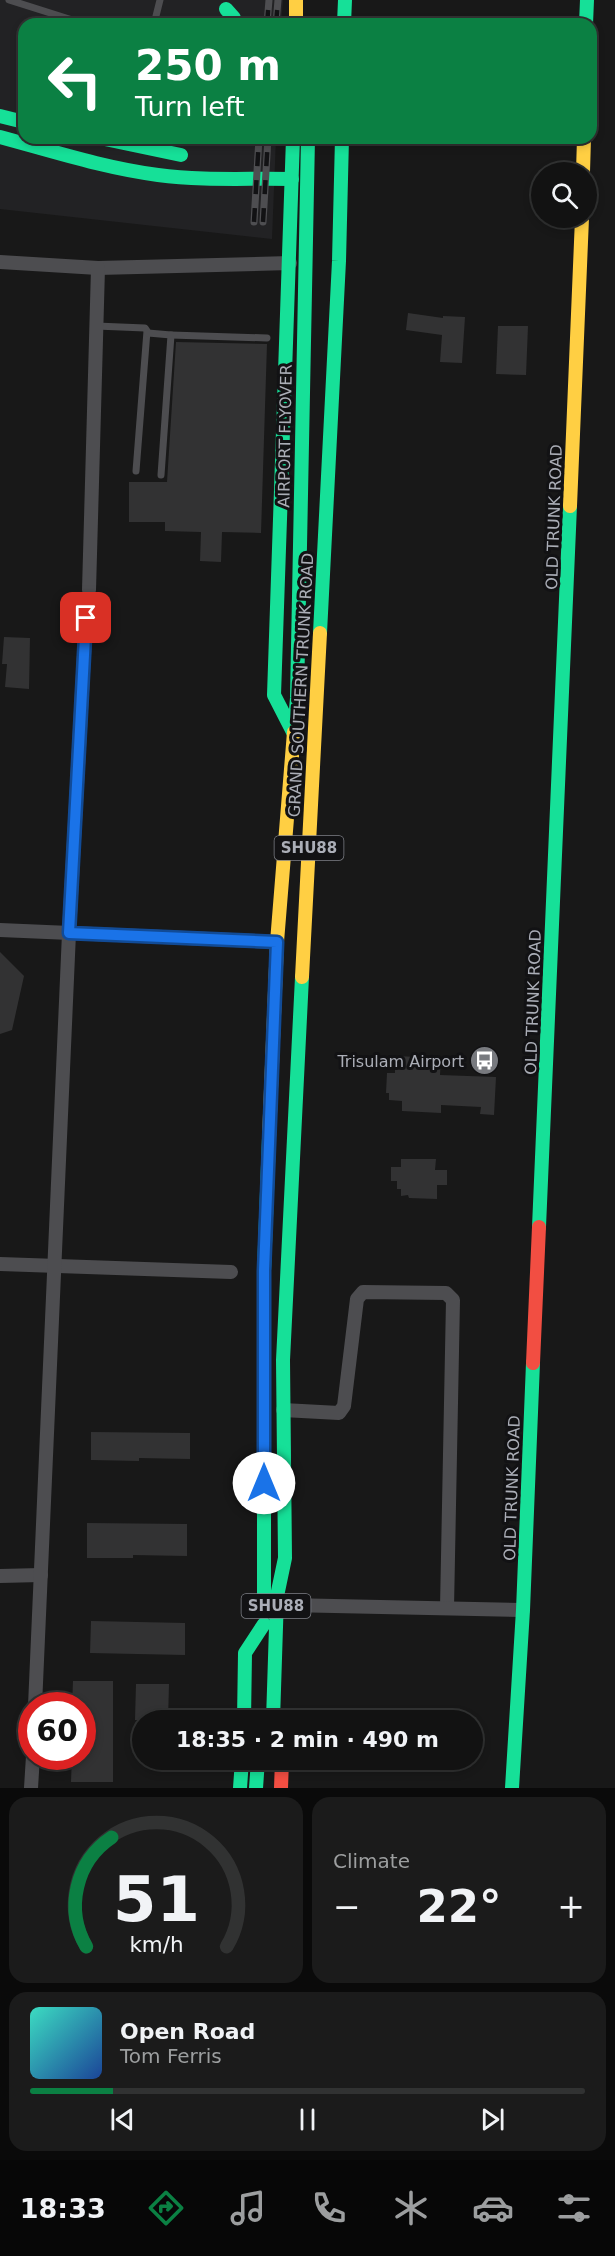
<!DOCTYPE html>
<html lang="en">
<head>
<meta charset="utf-8">
<style>
  :root { --surface:#121212; --page:#1b1b1b; --text:#f1f3f6; --muted:#9c9e9f; --line:#313232; --accent:#0b8043 }
  body { margin:0; font-family:"DejaVu Sans",sans-serif; background:var(--page); color:var(--text); height:100vh; display:flex; flex-direction:column; font-size:22px; white-space:nowrap }
  * { box-sizing:border-box; margin:0 }
  p { font-size:20px; color:var(--muted) }
  .icon { flex:none; width:33px; height:33px; fill:none; stroke:currentColor; stroke-width:2; stroke-linecap:round; stroke-linejoin:round }
  .map { position:relative; height:1788px; overflow:hidden }
  .details { display:flex; flex-direction:column; gap:9px; padding:9px; background:#0a0a0a; flex:1 }
  .details>* { flex:none }
  .top-card { position:absolute; left:18px; top:18px; width:579px; height:126px; border-radius:18px; box-shadow:0 3px 9px #0003,0 0 0 2px var(--line); background:#0b8043; color:#fff; overflow:hidden }
  .tools { position:absolute; left:531px; top:162px; display:grid; gap:12px }
  .tools a { display:grid; place-items:center; width:66px; height:66px; border-radius:50%; background:var(--surface); box-shadow:0 3px 9px #0003,0 0 0 2px var(--line); font-size:30px }
  .speed { position:absolute; left:18px; top:1692px; display:flex; gap:12px; font-size:30px; font-weight:700; text-align:center }
  .speed>* { display:grid; place-content:center; width:78px; height:78px; border-radius:50%; background:var(--surface); box-shadow:0 3px 9px #0003,0 0 0 2px var(--line); line-height:1 }
  .speed .limit { border:9px solid #d22; background:#fff; color:#111 }
  .pin { position:absolute; display:grid; place-items:center; width:51px; height:51px; color:#fff; margin:-26px; border-radius:12px; box-shadow:0 3px 9px #0006 }
  .me { position:absolute; width:66px; margin:-33px; rotate:0deg; stroke-linejoin:round; filter:drop-shadow(0 0 4px #0008) }
  .turn { display:flex; align-items:center; gap:21px; height:126px; padding:0 18px; font-size:27px }
  .turn .icon { width:78px; height:78px; stroke-width:2.5 }
  .turn b { display:block; font-size:42px; line-height:51px }
  .big { font-size:45px; font-weight:600; line-height:1.1 }
  .details .card { flex:1; display:flex; flex-direction:column; justify-content:center; gap:9px; min-width:0; padding:0 21px; border-radius:18px; background:var(--page) }
  .details .dial { align-items:center; gap:0 }
  .dial svg { height:156px; overflow:visible; fill:none; stroke:var(--line); stroke-width:7; stroke-linecap:round; text-anchor:middle }
  .dial text { fill:var(--text); stroke:none }
  .song { display:flex; align-items:center; gap:18px }
  .cover { width:72px; height:72px; border-radius:9px; background:linear-gradient(135deg,hsl(170 70% 55%),hsl(220 70% 35%)) }
  .played { height:6px; border-radius:3px; background:linear-gradient(90deg,var(--accent) 15%,var(--line) 15%) }
  .keys { display:flex; justify-content:space-around; direction:ltr }
  .heat { display:flex; justify-content:space-between; align-items:center; font-size:33px; direction:ltr }
  .details .tiles { flex:1; display:grid; gap:9px; grid-template-columns:1fr 1fr }
  .card:last-child { grid-column:span 2 }
  .trip { position:absolute; left:132px; top:1710px; width:351px; height:60px; border-radius:30px; background:var(--surface); box-shadow:0 3px 9px #0003,0 0 0 2px var(--line); font-weight:600; line-height:60px; text-align:center }
  .dock { display:flex; height:96px; justify-content:space-around; align-items:center; background:#070707; color:var(--muted) }
  .dock .icon { width:42px; height:42px }
  .dock .on { color:var(--accent) }
  .dock b { font-size:27px; color:var(--text) }
  .map>svg:first-child { display:block }
</style>
</head>
<body>
<div class="map">
<svg width="615" height="1788" viewBox="0 0 615 1788">
  <rect width="100%" height="100%" fill="#181818"/>
  <!-- built -->
  <polygon fill="#222224" points="0,0 283,0 281,24 24,24 24,138 276,138 272,239 0,209"/>
  <!-- building -->
  <g fill="#323233">
    <polygon points="408,313 443,318 443,316 465,317 462,363 440,362 442,335 406,330"/>
    <polygon points="498,326 528,326 526,375 496,374"/>
    <polygon points="176,342 267,344 261,533 222,532 221,562 200,561 201,532 165,531 165,522 129,522 129,482 167,482"/>
    <polygon points="4,637 30,638 29,689 5,687 7,664 2,664"/>
    <polygon points="0,952 24,976 12,1030 0,1034"/>
    <polygon points="395,1056 441,1058 440,1075 496,1077 494,1115 480,1114 481,1107 441,1105 441,1113 402,1111 402,1101 389,1100 389,1093 386,1093 387,1073 395,1073"/>
    <polygon points="401,1159 436,1159 435,1170 447,1170 447,1185 437,1185 437,1199 409,1198 408,1195 401,1196 401,1189 397,1189 397,1181 391,1181 391,1167 401,1167"/>
    <polygon points="91,1432 190,1433 190,1459 139,1458 139,1461 91,1460"/>
    <polygon points="87,1523 187,1524 187,1556 133,1555 133,1558 87,1558"/>
    <polygon points="91,1621 185,1623 185,1655 90,1653"/>
    <polygon points="73,1681 113,1681 113,1782 71,1782 72,1756 82,1756 82,1706 72,1706"/>
    <polygon points="136,1684 169,1684 168,1720 135,1720"/>
  </g>
  <g fill="none" stroke-linecap="round" stroke-linejoin="round">
    <!-- lane -->
    <g stroke="#4d4d50" stroke-width="7">
      <polyline points="9,0 85,24"/>
      <polyline points="154,24 160,0"/>
      <polyline points="96,326 145,328 147,331 136,471"/>
      <polyline points="148,333 171,335 161,475"/>
      <polyline points="171,335 267,338"/>
    </g>
    <!-- street -->
    <g stroke="#4d4d50" stroke-width="14">
      <polyline points="0,262 98,268 290,263"/>
      <polyline points="89,590 98,268"/>
      <polyline points="0,930 277,942"/>
      <polyline points="0,1264 231,1272"/>
      <polyline points="283,1410 339,1413 344,1406 357,1299 363,1292 446,1293 453,1300 447,1608"/>
      <polyline points="0,1576 41,1575"/>
      <polyline points="287,1605 523,1610"/>
      <polyline points="35,1706 69,933 86,618"/>
      <polyline points="31,1788 33,1756"/>
    </g>
    <!-- fast -->
    <g stroke="#16e098" stroke-width="14">
      <polyline points="226,9 234,18 234,24"/>
      <polyline points="344,24 345,0"/>
      <polyline points="586,24 587,0"/>
      <polyline points="0,116 24,122"/>
      <path d="M0,137C52,151 104,168 158,175C202,181 247,178 292,179"/>
      <polyline points="100,138 181,155"/>
      <polyline points="293,138 274,695 294,734"/>
      <polyline points="320,633 339,261 342,138"/>
      <polyline points="294,732 297,698 308,138"/>
      <polyline points="539,1227 570,506"/>
      <polyline points="264,1612 264,1271 269,1138"/>
      <polyline points="244,1720 245,1653 264,1624"/>
      <polyline points="273,1720 277,1596 285,1558 283,1360 302,977"/>
      <polyline points="240,1788 242,1760"/>
      <polyline points="256,1788 258,1760"/>
      <polyline points="512,1788 523,1610 533,1363"/>
    </g>
    <!-- slow -->
    <g stroke="#ffcf43" stroke-width="14">
      <polyline points="296,0 296,24"/>
      <polyline points="583,172 584,138"/>
      <polyline points="570,506 582,218"/>
      <polyline points="302,977 320,633"/>
      <polyline points="269,1138 277,942 294,732"/>
    </g>
    <!-- jam -->
    <g stroke="#f24e42" stroke-width="14">
      <polyline points="533,1363 539,1227"/>
      <polyline points="281,1788 282,1760"/>
    </g>
    <defs>
      <g id="rail">
        <polyline points="267,24 269,0"/>
        <polyline points="276,24 278,0"/>
        <polyline points="254,222 259,138"/>
        <polyline points="263,222 268,138"/>
      </g>
    </defs>
    <!-- rail casing -->
    <use href="#rail" stroke="#4e4e51" stroke-width="7"/>
    <!-- rail -->
    <use href="#rail" stroke="#121214" stroke-width="4.5" stroke-dasharray="14" stroke-linecap="butt"/>
  </g>
  <g fill="none" stroke-linecap="round" stroke-linejoin="round">
    <defs>
      <polyline id="route" points="86,618 69,933 277,942 264,1271 264,1483"/>
    </defs>
    <!-- route casing -->
    <use href="#route" stroke="#114b97" stroke-width="15"/>
    <!-- route -->
    <use href="#route" stroke="#1a73e8" stroke-width="10"/>
  </g>
  <!-- icons -->
  <defs>
    <symbol id="bus-disc" viewBox="-11 -11 22 22"><circle r="9.5" fill="#787a7f" stroke="#121214"/><path d="M-5-6H5V4H4V6H2V4H-2V6H-4V4H-5ZM-3.5-4V0h7V-4ZM-3.5 1.2v1.5H-2V1.2ZM2 1.2v1.5H3.5V1.2Z" fill="#fff"/></symbol>
  </defs>
  <g fill-rule="evenodd">
    <use href="#bus-disc" x="468" y="1044" width="33" height="33"/>
  </g>
  <g text-anchor="middle" dominant-baseline="central" stroke-width="6" stroke-linejoin="round" paint-order="stroke">
    <!-- shield labels -->
    <g fill="#121214" stroke="#7d7f86" stroke-width="1.5">
      <rect x="274.5" y="836" width="69" height="24" rx="4.5"/>
      <rect x="241.5" y="1594" width="69" height="24" rx="4.5"/>
    </g>
    <g font-size="15" font-weight="bold" fill="#abaeb7">
      <text x="309" y="848">SHU88</text>
      <text x="276" y="1606">SHU88</text>
    </g>
    <!-- street labels -->
    <g font-size="16" fill="#abaeb7" stroke="#121214">
      <text transform="translate(285 436) rotate(-89)">AIRPORT FLYOVER</text>
      <text transform="translate(554 517) rotate(-88)">OLD TRUNK ROAD</text>
      <text transform="translate(301 685) rotate(-87)">GRAND SOUTHERN TRUNK ROAD</text>
      <text transform="translate(533 1002) rotate(-88)">OLD TRUNK ROAD</text>
      <text transform="translate(512 1488) rotate(-88)">OLD TRUNK ROAD</text>
    </g>
    <!-- poi labels -->
    <g font-size="16" fill="#abaeb7" stroke="#121214" text-anchor="end">
      <text x="464" y="1061">Trisulam Airport</text>
    </g>
  </g>
</svg>
<div class="tools">
<a><svg class="icon" aria-label="search" viewBox="0 0 24 24"><circle cx="10" cy="10" r="6"/><path d="M15 15l6 6"/></svg></a>
</div>
<div class="speed"><div class="limit">60</div></div>
<div class="pin" style="left:86px;top:618px;background:#d93025"><svg class="icon" aria-label="arrive" viewBox="0 0 24 24"><path d="M6 21V4h12l-3 4 3 4H6"/></svg></div>
<svg class="me" style="left:264px;top:1483px" viewBox="-20 -20 40 40"><circle r="19" fill="#fff"/><path d="M0-13L10 11 0 6-10 11z" fill="#1a73e8"/></svg>
<div class="trip">18:35 · 2 min · 490 m</div>
<div class="top-card">
<div class="turn"><svg class="icon" aria-label="left" viewBox="0 0 24 24"><path d="M17 20v-9H6M10 6l-5 5 5 5"/></svg><div><b>250 m</b>Turn left</div></div>
</div>
</div>
<section class="details">
<div class="tiles">
<div class="card dial"><svg viewBox="0 0 100 80">
<path d="M14 69A42 42 0 1 1 86 69"/>
<path d="M14 69A42 42 0 0 1 27 13" stroke="#0b8043"/>
<text x="50" y="56" font-size="32" font-weight="700">51</text>
<text x="50" y="72" font-size="11">km/h</text>
</svg></div>
<div class="card"><p>Climate</p>
<div class="heat"><a>−</a><b class="big">22°</b><a>+</a></div>
</div>
<div class="card">
<div class="song"><i class="cover"></i><div><b>Open Road</b><p>Tom Ferris</p></div></div>
<div class="played"></div>
<div class="keys"><svg class="icon" aria-label="previous" viewBox="0 0 24 24"><path d="M18 5L8 12l10 7zM5 5v14"/></svg><svg class="icon" aria-label="pause" viewBox="0 0 24 24"><path d="M8 5v14M16 5v14"/></svg><svg class="icon" aria-label="next" viewBox="0 0 24 24"><path d="M6 5l10 7-10 7zM19 5v14"/></svg></div>
</div>
</div>
</section>
<nav class="dock">
<b>18:33</b>
<svg class="icon on" aria-label="directions" viewBox="0 0 24 24"><path d="M12 3l9 9-9 9-9-9zM9 14v-3h6M13 9l2 2-2 2"/></svg>
<svg class="icon" aria-label="music" viewBox="0 0 24 24"><path d="M9 18V5l10-2v13"/><circle cx="6" cy="18" r="3"/><circle cx="16" cy="16" r="3"/></svg>
<svg class="icon" aria-label="phone" viewBox="0 0 24 24"><path d="M5 4h4l2 5-3 2q2 4 5 5l2-3 5 2v4C11 20 4 13 5 4z"/></svg>
<svg class="icon" aria-label="climate" viewBox="0 0 24 24"><path d="M12 3v18M4 7l16 10M4 17L20 7"/></svg>
<svg class="icon" aria-label="car" viewBox="0 0 24 24"><path d="M5 17H2v-5l4-1 3-4h7l3 4 3 1v5h-3M9 17h6M6 11h13"/><circle cx="7" cy="17" r="2"/><circle cx="17" cy="17" r="2"/></svg>
<svg class="icon" aria-label="filters" viewBox="0 0 24 24"><path d="M4 7h16M4 17h16"/><circle cx="9" cy="7" r="2"/><circle cx="15" cy="17" r="2"/></svg>
</nav>
</body>
</html>
